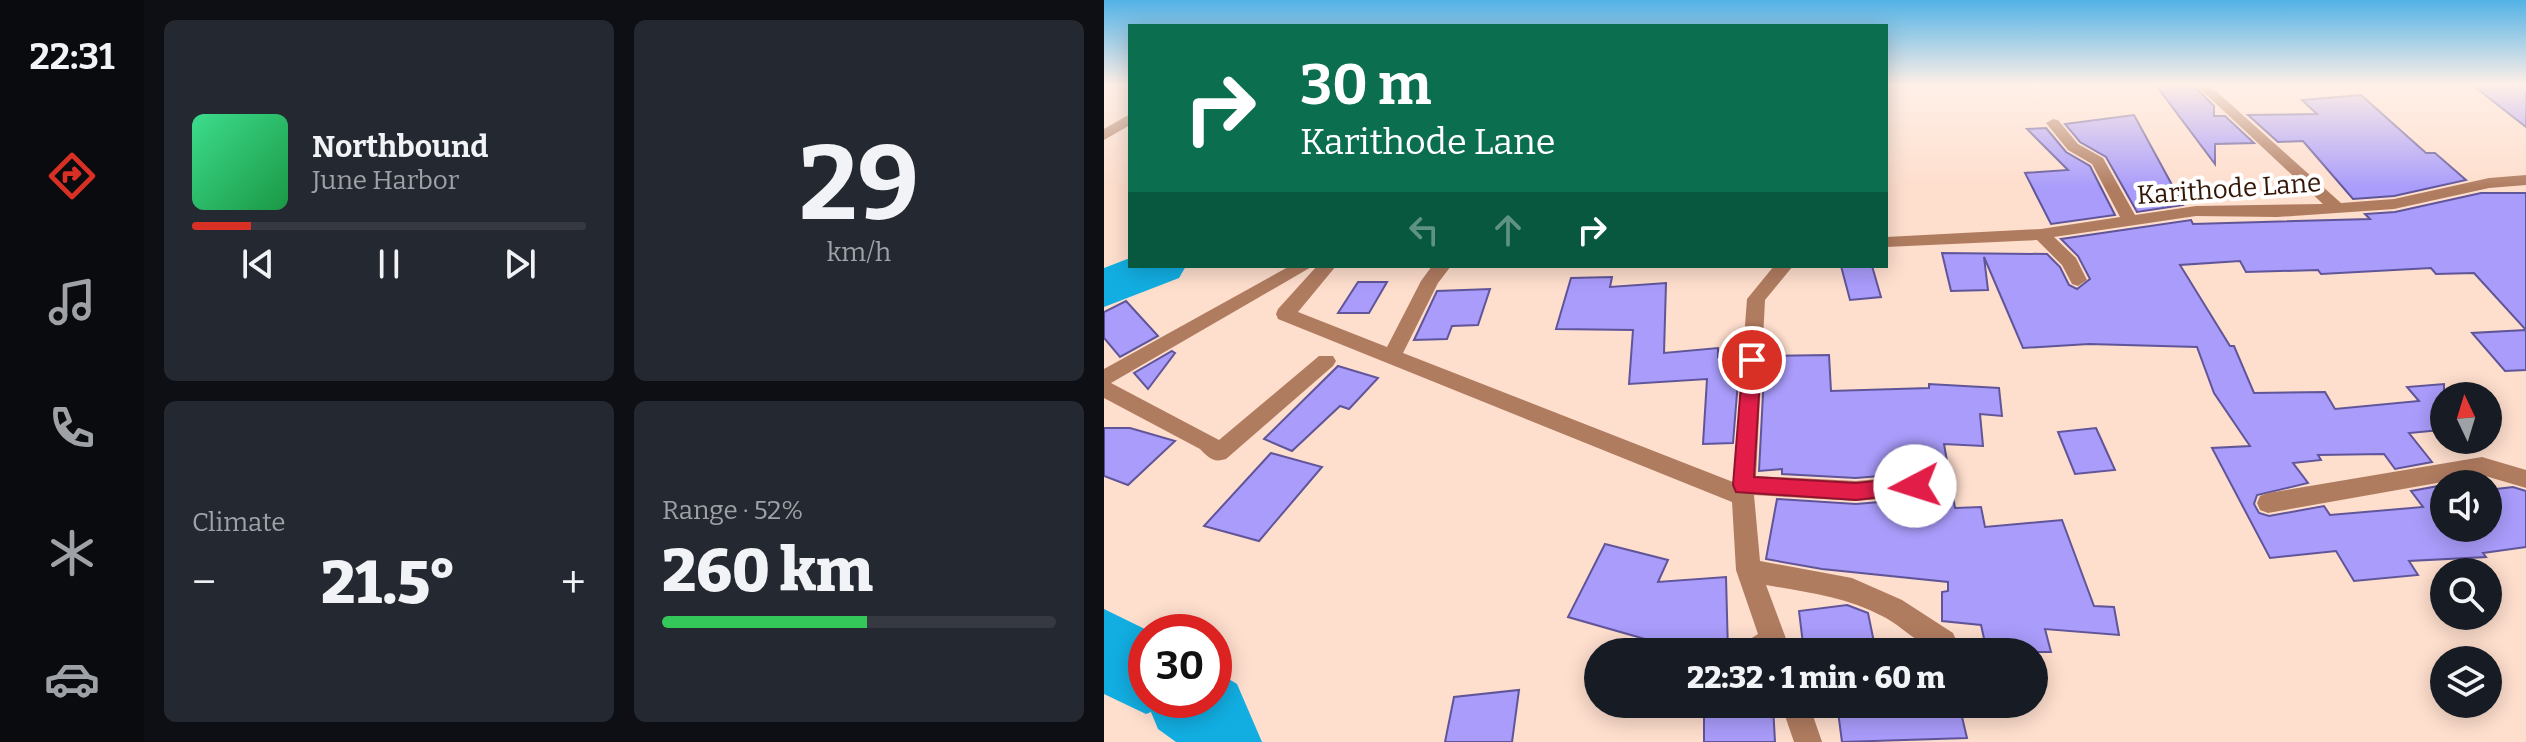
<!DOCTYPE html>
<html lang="en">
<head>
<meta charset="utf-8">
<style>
  :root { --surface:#171b24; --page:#242831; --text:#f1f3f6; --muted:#9ea1a6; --line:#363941; --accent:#d93025 }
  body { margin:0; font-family:Bitter,serif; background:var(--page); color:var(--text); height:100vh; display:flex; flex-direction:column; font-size:30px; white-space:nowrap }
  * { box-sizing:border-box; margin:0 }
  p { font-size:26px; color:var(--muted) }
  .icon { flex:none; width:44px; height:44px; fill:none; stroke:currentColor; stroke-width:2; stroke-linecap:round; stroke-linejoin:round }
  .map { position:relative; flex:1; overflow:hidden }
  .sheet { display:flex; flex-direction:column; gap:20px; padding:20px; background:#0d0f14; width:960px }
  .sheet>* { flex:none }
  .hud { position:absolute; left:24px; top:24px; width:760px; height:244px; border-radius:0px; box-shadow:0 4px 20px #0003; background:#0b6e4f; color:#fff; overflow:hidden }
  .needle { width:52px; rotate:356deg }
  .tools { position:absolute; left:1326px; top:382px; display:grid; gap:16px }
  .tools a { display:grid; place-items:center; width:72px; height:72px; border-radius:50%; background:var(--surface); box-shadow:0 4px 20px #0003; font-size:40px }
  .speed { position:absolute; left:24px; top:614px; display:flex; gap:16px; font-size:40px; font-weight:700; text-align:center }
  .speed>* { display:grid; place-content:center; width:104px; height:104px; border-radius:50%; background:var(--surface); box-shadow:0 4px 20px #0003; line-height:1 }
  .speed .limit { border:12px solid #d22; background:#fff; color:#111 }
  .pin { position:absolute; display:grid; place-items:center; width:68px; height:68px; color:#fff; margin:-34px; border:4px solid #fff; border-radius:50%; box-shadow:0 2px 8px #0007 }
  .me { position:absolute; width:88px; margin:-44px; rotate:265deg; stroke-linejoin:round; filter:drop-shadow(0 0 6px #0008) }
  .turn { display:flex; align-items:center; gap:28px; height:168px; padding:0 40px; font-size:36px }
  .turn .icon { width:104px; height:104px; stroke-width:2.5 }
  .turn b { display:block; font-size:56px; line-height:68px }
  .lanes { display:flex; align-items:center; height:76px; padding:0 40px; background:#0003; justify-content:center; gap:40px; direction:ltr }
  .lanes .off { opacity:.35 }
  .big { font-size:60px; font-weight:800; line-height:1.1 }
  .sheet .widget { flex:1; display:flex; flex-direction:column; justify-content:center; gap:12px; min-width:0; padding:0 28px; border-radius:12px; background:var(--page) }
  .sheet .dial { align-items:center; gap:0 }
  .dial b { font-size:104px; line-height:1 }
  .song { display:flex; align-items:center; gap:24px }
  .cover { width:96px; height:96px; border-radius:12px; background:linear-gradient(135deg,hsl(150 70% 55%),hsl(140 70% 35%)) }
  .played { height:8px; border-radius:4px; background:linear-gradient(90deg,var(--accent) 15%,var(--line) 15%) }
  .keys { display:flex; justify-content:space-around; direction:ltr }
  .heat { display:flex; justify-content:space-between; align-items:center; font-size:44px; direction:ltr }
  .charge { height:12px; border-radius:6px; background:linear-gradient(90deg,#34c759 52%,var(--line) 0) }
  .sheet .tiles { flex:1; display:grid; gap:20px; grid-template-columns:repeat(2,1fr) }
  .trip { position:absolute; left:480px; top:638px; width:464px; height:80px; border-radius:40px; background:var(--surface); box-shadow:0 4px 20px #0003; font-weight:800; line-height:80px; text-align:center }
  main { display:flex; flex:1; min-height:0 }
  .dock { display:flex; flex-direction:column; width:144px; justify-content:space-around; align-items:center; background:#090b0e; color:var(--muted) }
  .dock .icon { width:56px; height:56px }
  .dock .on { color:var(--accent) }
  .dock b { font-size:36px; color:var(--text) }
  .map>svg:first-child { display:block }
</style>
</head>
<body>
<main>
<nav class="dock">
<b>22:31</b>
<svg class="icon on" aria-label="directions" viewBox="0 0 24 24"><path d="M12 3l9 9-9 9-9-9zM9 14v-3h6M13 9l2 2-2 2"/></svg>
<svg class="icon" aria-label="music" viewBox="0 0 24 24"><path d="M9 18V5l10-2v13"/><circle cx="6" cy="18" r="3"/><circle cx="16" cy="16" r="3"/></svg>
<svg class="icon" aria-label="phone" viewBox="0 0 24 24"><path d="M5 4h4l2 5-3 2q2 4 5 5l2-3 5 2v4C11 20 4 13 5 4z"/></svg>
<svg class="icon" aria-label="climate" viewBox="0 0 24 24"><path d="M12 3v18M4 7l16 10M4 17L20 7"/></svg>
<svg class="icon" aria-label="car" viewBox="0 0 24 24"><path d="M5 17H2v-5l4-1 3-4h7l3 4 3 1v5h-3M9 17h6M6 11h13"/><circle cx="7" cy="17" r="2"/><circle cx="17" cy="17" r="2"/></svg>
</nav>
<section class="sheet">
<div class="tiles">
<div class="widget">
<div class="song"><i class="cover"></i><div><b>Northbound</b><p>June Harbor</p></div></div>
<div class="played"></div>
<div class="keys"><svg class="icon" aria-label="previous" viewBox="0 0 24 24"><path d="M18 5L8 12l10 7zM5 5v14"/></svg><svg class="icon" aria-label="pause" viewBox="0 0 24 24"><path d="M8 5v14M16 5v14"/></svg><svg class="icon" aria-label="next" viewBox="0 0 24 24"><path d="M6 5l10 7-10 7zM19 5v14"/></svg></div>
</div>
<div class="widget dial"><b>29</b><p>km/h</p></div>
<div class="widget"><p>Climate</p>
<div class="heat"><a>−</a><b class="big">21.5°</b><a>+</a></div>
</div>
<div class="widget"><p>Range · 52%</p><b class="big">260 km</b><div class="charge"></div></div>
</div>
</section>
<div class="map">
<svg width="1422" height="742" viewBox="0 0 1422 742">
  <rect width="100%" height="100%" fill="#fedecd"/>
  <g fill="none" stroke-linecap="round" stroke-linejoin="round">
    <!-- river -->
    <g fill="#12aee2" fill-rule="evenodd">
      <polygon points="26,258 26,266 82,266 75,278 0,307 0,268"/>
      <polygon points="0,609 47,632 42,632 42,700 110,700 110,670 133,684 158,742 72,742 54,729 47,712 42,714 0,694"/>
    </g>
  </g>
  <!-- building -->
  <g fill="#a99cfb" stroke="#605599" stroke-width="2">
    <polygon points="1051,84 1088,84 1110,106 1110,116 1121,116 1150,143 1111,144 1111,164"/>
    <polygon points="1367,84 1422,84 1422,127"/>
    <polygon points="1257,95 1322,153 1331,153 1362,180 1290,196 1249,199 1199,141 1174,142 1144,115 1213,114 1198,100"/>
    <polygon points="1030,115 1079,205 1033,212 1002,157 976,142 961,124"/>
    <polygon points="942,128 962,152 986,166 1011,215 947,224 921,173 964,170 923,129"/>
    <polygon points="1377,193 1422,193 1422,330 1370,273 1332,274 1327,268 1217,274 1214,270 1142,272 1136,261 1076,265 1126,346 1130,346 1150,393 1221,392 1231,409 1315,401 1303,387 1340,384 1340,434 1337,430 1305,433 1328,462 1291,469 1280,454 1214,455 1217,460 1189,463 1204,483 1153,495 1150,504 1155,513 1165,516 1220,506 1226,515 1319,507 1307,491 1340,485 1340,528 1384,528 1384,490 1409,487 1422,491 1422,547 1379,553 1382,557 1305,561 1314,575 1250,581 1232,551 1166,558 1108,448 1146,446 1110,393 1093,347 985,344 919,348 880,257 884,290 847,291 838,253 943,254 956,267 965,285 973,289 986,279 974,256 957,239 1087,220 1089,224 1266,219 1261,214 1291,212"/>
    <polygon points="737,266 768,266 777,297 746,300"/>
    <polygon points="508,277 506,287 562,283 560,353 614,348 614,357 636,356 629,443 599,444 603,379 525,384 529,330 452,329 467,278"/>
    <polygon points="254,282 283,282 265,313 234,313"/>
    <polygon points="386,289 374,325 348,326 343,339 310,340 333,291"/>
    <polygon points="22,301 54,336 16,357 0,338 0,312"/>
    <polygon points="1422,330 1422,370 1401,371 1368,333"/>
    <polygon points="68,351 71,353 44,389 30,373"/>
    <polygon points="725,355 727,391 825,388 825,384 895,388 898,416 876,414 879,446 840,444 851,508 877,507 881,527 958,520 990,606 1010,607 1015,635 941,629 947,652 883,652 877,625 838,621 838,592 844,591 844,582 718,569 662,559 673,499 752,504 812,499 820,496 825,487 822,478 811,473 752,478 678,474 678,469 655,471 661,356"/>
    <polygon points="234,366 274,378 245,409 236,406 188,451 160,439"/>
    <polygon points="0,428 26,428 71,441 24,485 0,476"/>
    <polygon points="992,428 1011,470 971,474 954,432"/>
    <polygon points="167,453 218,467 155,541 100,526"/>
    <polygon points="501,544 564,560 554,582 622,577 624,652 562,652 562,645 464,617"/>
    <polygon points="743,605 764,613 772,652 700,652 695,611"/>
    <polygon points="415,690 408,742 341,742 350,697"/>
    <polygon points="733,704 855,704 863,738 738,742"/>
    <polygon points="669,706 671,742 600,742 600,714"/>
  </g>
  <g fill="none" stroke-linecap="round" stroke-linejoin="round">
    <!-- minor -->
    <g fill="#b07c60" fill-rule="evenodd">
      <polygon points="1091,84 1104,84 1237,203 1290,199 1385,178 1422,175 1422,185 1385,188 1290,209 1173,217 1092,216 950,237 972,258 983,280 974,286 968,284 958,265 933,240 782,247 782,237 937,229 1016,217 988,164 964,150 942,123 949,119 954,120 974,144 999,158 1031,215 1092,206 1219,204"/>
      <polygon points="26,114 26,125 0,140 0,129"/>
      <path d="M186,266H209L7,383L115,440L215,356H229L232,361L229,366L122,459C109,463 105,458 96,449L0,398V369Z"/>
      <path d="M213,266H232L194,312L283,347L317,281L328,266H347L334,283L299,353L629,482L643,299L670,266H689L661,300L652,476L752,481L811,476L819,479L822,486L819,493L811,496L752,501L650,495L656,561L748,578L798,600L849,633L853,642L849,651C822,655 801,627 778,616C742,597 701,592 662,585L687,652H636L640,643L654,634L632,570L628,502L174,319L172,314L174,309Z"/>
      <polygon points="1378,457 1422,470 1422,488 1378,475 1164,513 1156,510 1153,503 1156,496 1164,493"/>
      <polygon points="677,704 705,704 718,742 690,742"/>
    </g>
  </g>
  <!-- sky -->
  <linearGradient id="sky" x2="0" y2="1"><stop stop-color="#52b2e6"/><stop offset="0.45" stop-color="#fff0e8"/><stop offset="1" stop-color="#fff0e8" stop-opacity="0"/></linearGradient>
  <rect width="1422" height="188" fill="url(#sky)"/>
  <!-- route -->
  <polygon fill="#e11d48" stroke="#92132f" stroke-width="2" points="648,353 657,360 650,477 752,483 811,477 821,486 818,492 752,500 632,492 629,485 639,360"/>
  <g text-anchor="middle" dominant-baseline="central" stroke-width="8" stroke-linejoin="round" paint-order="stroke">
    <!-- street labels -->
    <g font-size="26" fill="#341707" stroke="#fff">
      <text transform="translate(1125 189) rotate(-4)">Karithode Lane</text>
    </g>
  </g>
</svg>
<div class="tools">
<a><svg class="needle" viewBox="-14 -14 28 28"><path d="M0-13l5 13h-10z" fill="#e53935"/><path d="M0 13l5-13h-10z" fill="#9ea1a6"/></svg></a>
<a><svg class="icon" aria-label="sound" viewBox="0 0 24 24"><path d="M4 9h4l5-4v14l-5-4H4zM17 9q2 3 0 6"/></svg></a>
<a><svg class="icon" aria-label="search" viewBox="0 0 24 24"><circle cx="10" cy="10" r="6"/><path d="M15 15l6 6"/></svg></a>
<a><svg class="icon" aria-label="layers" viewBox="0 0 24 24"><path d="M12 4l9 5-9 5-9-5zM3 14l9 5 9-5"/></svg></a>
</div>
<div class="speed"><div class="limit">30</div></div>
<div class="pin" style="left:648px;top:360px;background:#d93025"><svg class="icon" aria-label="arrive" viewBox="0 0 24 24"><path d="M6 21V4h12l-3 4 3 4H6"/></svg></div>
<svg class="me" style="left:811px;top:486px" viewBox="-20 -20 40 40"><circle r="19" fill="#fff"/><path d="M0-13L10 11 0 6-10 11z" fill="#e11d48"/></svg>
<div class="trip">22:32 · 1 min · 60 m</div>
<div class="hud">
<div class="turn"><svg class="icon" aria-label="right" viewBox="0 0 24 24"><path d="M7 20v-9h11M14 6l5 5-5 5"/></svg><div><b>30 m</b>Karithode Lane</div></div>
<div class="lanes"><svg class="icon off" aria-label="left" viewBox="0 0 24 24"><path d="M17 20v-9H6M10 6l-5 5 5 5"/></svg><svg class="icon off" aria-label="ahead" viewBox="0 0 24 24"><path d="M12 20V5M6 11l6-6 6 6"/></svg><svg class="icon" aria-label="right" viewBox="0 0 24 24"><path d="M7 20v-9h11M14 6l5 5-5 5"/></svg></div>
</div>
</div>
</main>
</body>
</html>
